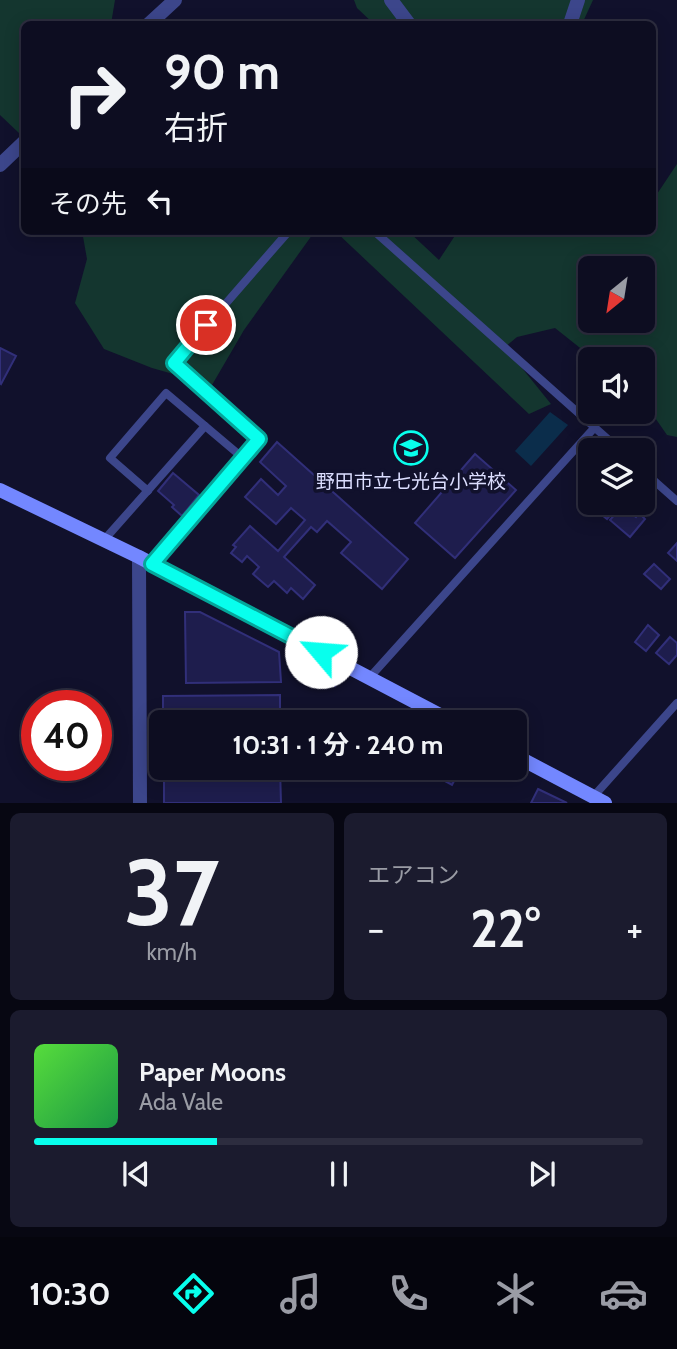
<!DOCTYPE html>
<html lang="ja">
<head>
<meta charset="utf-8">
<style>
  :root { --surface:#0d0d21; --page:#1b1b2e; --text:#f1f3f6; --muted:#9a9ca5; --line:#2d2d3f; --accent:#08ffed }
  body { margin:0; font-family:Cabin,"Noto Sans JP",sans-serif; background:var(--page); color:var(--text); height:100vh; display:flex; flex-direction:column; font-size:26px; white-space:nowrap }
  * { box-sizing:border-box; margin:0 }
  p { font-size:23px; color:var(--muted) }
  .icon { flex:none; width:38px; height:38px; fill:none; stroke:currentColor; stroke-width:2; stroke-linecap:round; stroke-linejoin:round }
  .map { position:relative; height:803px; overflow:hidden }
  .side { display:flex; flex-direction:column; gap:10px; padding:10px; background:#070712; flex:1 }
  .side>* { flex:none }
  .hud { position:absolute; left:21px; top:21px; width:635px; height:214px; border-radius:10px; box-shadow:0 4px 18px #0003,0 0 0 2px var(--line); background:#0d0d21; color:var(--text); overflow:hidden }
  .needle { width:46px; rotate:210deg }
  .buttons { position:absolute; left:578px; top:256px; display:grid; gap:14px }
  .buttons a { display:grid; place-items:center; width:77px; height:77px; border-radius:10px; background:var(--surface); box-shadow:0 4px 18px #0003,0 0 0 2px var(--line); font-size:35px }
  .speed { position:absolute; left:21px; top:690px; display:flex; gap:14px; font-size:35px; font-weight:700; text-align:center }
  .speed>* { display:grid; place-content:center; width:91px; height:91px; border-radius:50%; background:var(--surface); box-shadow:0 4px 18px #0003,0 0 0 2px var(--line); line-height:1 }
  .speed .limit { border:10px solid #d22; background:#fff; color:#111 }
  .pin { position:absolute; display:grid; place-items:center; width:60px; height:60px; color:#fff; margin:-30px; border:4px solid #fff; border-radius:50%; box-shadow:0 2px 7px #0007 }
  .me { position:absolute; width:77px; margin:-38px; rotate:297deg; stroke-linejoin:round; filter:drop-shadow(0 0 5px #0008) }
  .turn { display:flex; align-items:center; gap:24px; height:147px; padding:0 28px; font-size:32px }
  .turn .icon { width:91px; height:91px; stroke-width:2.5 }
  .turn b { display:block; font-size:49px; line-height:60px }
  .then { display:flex; align-items:center; height:66px; padding:0 28px; background:#0003; gap:14px; font-size:26px }
  .big { font-size:52px; font-weight:700; line-height:1.1 }
  .side .widget { flex:1; display:flex; flex-direction:column; justify-content:center; gap:10px; min-width:0; padding:0 24px; border-radius:10px; background:var(--page) }
  .side .dial { align-items:center; gap:0 }
  .dial b { font-size:91px; line-height:1 }
  .song { display:flex; align-items:center; gap:21px }
  .cover { width:84px; height:84px; border-radius:10px; background:linear-gradient(135deg,hsl(110 70% 55%),hsl(140 70% 35%)) }
  .played { height:7px; border-radius:4px; background:linear-gradient(90deg,var(--accent) 30%,var(--line) 30%) }
  .keys { display:flex; justify-content:space-around; direction:ltr }
  .heat { display:flex; justify-content:space-between; align-items:center; font-size:38px; direction:ltr }
  .side .tiles { flex:1; display:grid; gap:10px; grid-template-columns:1fr 1fr }
  .widget:last-child { grid-column:span 2 }
  .trip { position:absolute; left:149px; top:710px; width:378px; height:70px; border-radius:10px; background:var(--surface); box-shadow:0 4px 18px #0003,0 0 0 2px var(--line); font-weight:700; line-height:70px; text-align:center }
  .dock { display:flex; height:112px; justify-content:space-around; align-items:center; background:#05050d; color:var(--muted) }
  .dock .icon { width:49px; height:49px }
  .dock .selected { color:var(--accent) }
  .dock b { font-size:32px; color:var(--text) }
  .map>svg:first-child { display:block }
</style>
</head>
<body>
<div class="map">
<svg width="677" height="803" viewBox="0 0 677 803">
  <rect width="100%" height="100%" fill="#11112c"/>
  <!-- green -->
  <g fill="#14362f" fill-rule="evenodd">
    <polygon points="0,0 115,0 111,24 24,24 24,128 19,133 0,115"/>
    <polygon points="354,0 593,0 582,24 374,24 357,8"/>
    <path d="M677,164V437L667,435L642,399V359H594L555,328L517,337L505,347L551,404L529,414L335,231H408L439,260L458,231H653V192L657,194ZM590,268H642V320H590Z"/>
    <polygon points="82,231 315,231 244,330 212,385 152,368 104,349 75,303 87,259"/>
  </g>
  <!-- water -->
  <polygon fill="#0b2d4b" points="550,412 568,425 531,466 515,451"/>
  <!-- building -->
  <g fill="#1e1d4d" stroke="#312f79" stroke-width="2">
    <polygon points="0,348 16,356 1,384 0,383"/>
    <polygon points="277,442 408,559 382,589 341,553 351,542 327,521 317,532 311,527 284,557 315,585 303,599 291,588 287,593 274,581 268,587 253,574 259,567 247,556 242,562 231,553 236,547 233,545 250,526 278,551 305,520 291,508 276,524 245,497 261,479 278,495 286,486 260,462"/>
    <polygon points="475,454 516,490 455,558 415,523"/>
    <polygon points="173,473 199,495 182,516 172,507 174,505 158,491"/>
    <polygon points="590,496 590,502 621,503 607,519 585,501"/>
    <polygon points="622,506 636,517 639,513 645,519 630,537 610,520"/>
    <polygon points="677,543 677,561 668,553"/>
    <polygon points="654,564 670,579 661,589 644,574"/>
    <polygon points="185,612 200,612 279,652 281,682 186,683"/>
    <polygon points="648,625 659,635 646,651 635,642"/>
    <polygon points="670,637 677,643 677,655 669,664 656,653"/>
    <polygon points="323,669 339,678 335,686 319,677"/>
    <polygon points="280,695 280,723 163,723 163,696"/>
    <polygon points="164,768 280,768 281,803 164,803"/>
    <polygon points="421,768 461,768 452,785"/>
    <polygon points="538,789 567,803 531,803"/>
  </g>
  <g fill="none" stroke-linecap="round" stroke-linejoin="round">
    <!-- lane -->
    <g stroke="#3c468b" stroke-width="8">
      <polyline points="374,231 620,450"/>
      <polyline points="642,470 677,501"/>
      <polyline points="148,491 110,458 166,393 243,458"/>
      <polyline points="104,540 205,426"/>
      <polyline points="152,564 259,439 174,363 289,231"/>
      <polyline points="370,677 595,427"/>
      <polyline points="593,797 677,703"/>
    </g>
    <!-- street -->
    <g stroke="#3c468b" stroke-width="14">
      <polyline points="391,0 409,24"/>
      <polyline points="149,24 175,0"/>
      <polyline points="570,24 578,0"/>
      <polyline points="0,165 24,142"/>
      <polyline points="139,557 140,803"/>
    </g>
    <!-- secondary -->
    <g stroke="#7387ff" stroke-width="14">
      <polyline points="0,490 139,557 455,723"/>
      <polyline points="514,755 605,803"/>
    </g>
  </g>
  <g fill="none" stroke-linecap="round" stroke-linejoin="round">
    <defs>
      <polyline id="route" points="206,325 174,363 259,439 152,564 321,652"/>
    </defs>
    <!-- route casing -->
    <use href="#route" stroke="#05a69a" stroke-width="18"/>
    <!-- route -->
    <use href="#route" stroke="#08ffed" stroke-width="12"/>
  </g>
  <!-- icons -->
  <defs>
    <symbol id="school-ring" viewBox="-11 -11 22 22"><circle r="9.5" fill="#11112c" stroke="#08ffed" stroke-width="1.5"/><path d="M0-5L7-2L0 1L-7-2ZM-4 1L0 2.5L4 1V4Q0 6-4 4Z" fill="#08ffed"/></symbol>
  </defs>
  <g fill-rule="evenodd">
    <use href="#school-ring" x="392" y="429" width="38" height="38"/>
  </g>
  <g text-anchor="middle" dominant-baseline="central" stroke-width="7" stroke-linejoin="round" paint-order="stroke">
    <!-- poi labels -->
    <g font-size="19" fill="#dcdeff" stroke="#11112c">
      <text x="411" y="481">野田市立七光台小学校</text>
    </g>
  </g>
</svg>
<div class="buttons">
<a><svg class="needle" viewBox="-14 -14 28 28"><path d="M0-13l5 13h-10z" fill="#e53935"/><path d="M0 13l5-13h-10z" fill="#9a9ca5"/></svg></a>
<a><svg class="icon" aria-label="sound" viewBox="0 0 24 24"><path d="M4 9h4l5-4v14l-5-4H4zM17 9q2 3 0 6"/></svg></a>
<a><svg class="icon" aria-label="layers" viewBox="0 0 24 24"><path d="M12 4l9 5-9 5-9-5zM3 14l9 5 9-5"/></svg></a>
</div>
<div class="speed"><div class="limit">40</div></div>
<div class="pin" style="left:206px;top:325px;background:#d93025"><svg class="icon" aria-label="arrive" viewBox="0 0 24 24"><path d="M6 21V4h12l-3 4 3 4H6"/></svg></div>
<svg class="me" style="left:321px;top:652px" viewBox="-20 -20 40 40"><circle r="19" fill="#fff"/><path d="M0-13L10 11 0 6-10 11z" fill="#08ffed"/></svg>
<div class="trip">10:31 · 1 分 · 240 m</div>
<div class="hud">
<div class="turn"><svg class="icon" aria-label="right" viewBox="0 0 24 24"><path d="M7 20v-9h11M14 6l5 5-5 5"/></svg><div><b>90 m</b>右折</div></div>
<div class="then">その先<svg class="icon" aria-label="left" viewBox="0 0 24 24"><path d="M17 20v-9H6M10 6l-5 5 5 5"/></svg></div>
</div>
</div>
<section class="side">
<div class="tiles">
<div class="widget dial"><b>37</b><p>km/h</p></div>
<div class="widget"><p>エアコン</p>
<div class="heat"><a>−</a><b class="big">22°</b><a>+</a></div>
</div>
<div class="widget">
<div class="song"><i class="cover"></i><div><b>Paper Moons</b><p>Ada Vale</p></div></div>
<div class="played"></div>
<div class="keys"><svg class="icon" aria-label="previous" viewBox="0 0 24 24"><path d="M18 5L8 12l10 7zM5 5v14"/></svg><svg class="icon" aria-label="pause" viewBox="0 0 24 24"><path d="M8 5v14M16 5v14"/></svg><svg class="icon" aria-label="next" viewBox="0 0 24 24"><path d="M6 5l10 7-10 7zM19 5v14"/></svg></div>
</div>
</div>
</section>
<nav class="dock">
<b>10:30</b>
<svg class="icon selected" aria-label="directions" viewBox="0 0 24 24"><path d="M12 3l9 9-9 9-9-9zM9 14v-3h6M13 9l2 2-2 2"/></svg>
<svg class="icon" aria-label="music" viewBox="0 0 24 24"><path d="M9 18V5l10-2v13"/><circle cx="6" cy="18" r="3"/><circle cx="16" cy="16" r="3"/></svg>
<svg class="icon" aria-label="phone" viewBox="0 0 24 24"><path d="M5 4h4l2 5-3 2q2 4 5 5l2-3 5 2v4C11 20 4 13 5 4z"/></svg>
<svg class="icon" aria-label="climate" viewBox="0 0 24 24"><path d="M12 3v18M4 7l16 10M4 17L20 7"/></svg>
<svg class="icon" aria-label="car" viewBox="0 0 24 24"><path d="M5 17H2v-5l4-1 3-4h7l3 4 3 1v5h-3M9 17h6M6 11h13"/><circle cx="7" cy="17" r="2"/><circle cx="17" cy="17" r="2"/></svg>
</nav>
</body>
</html>
